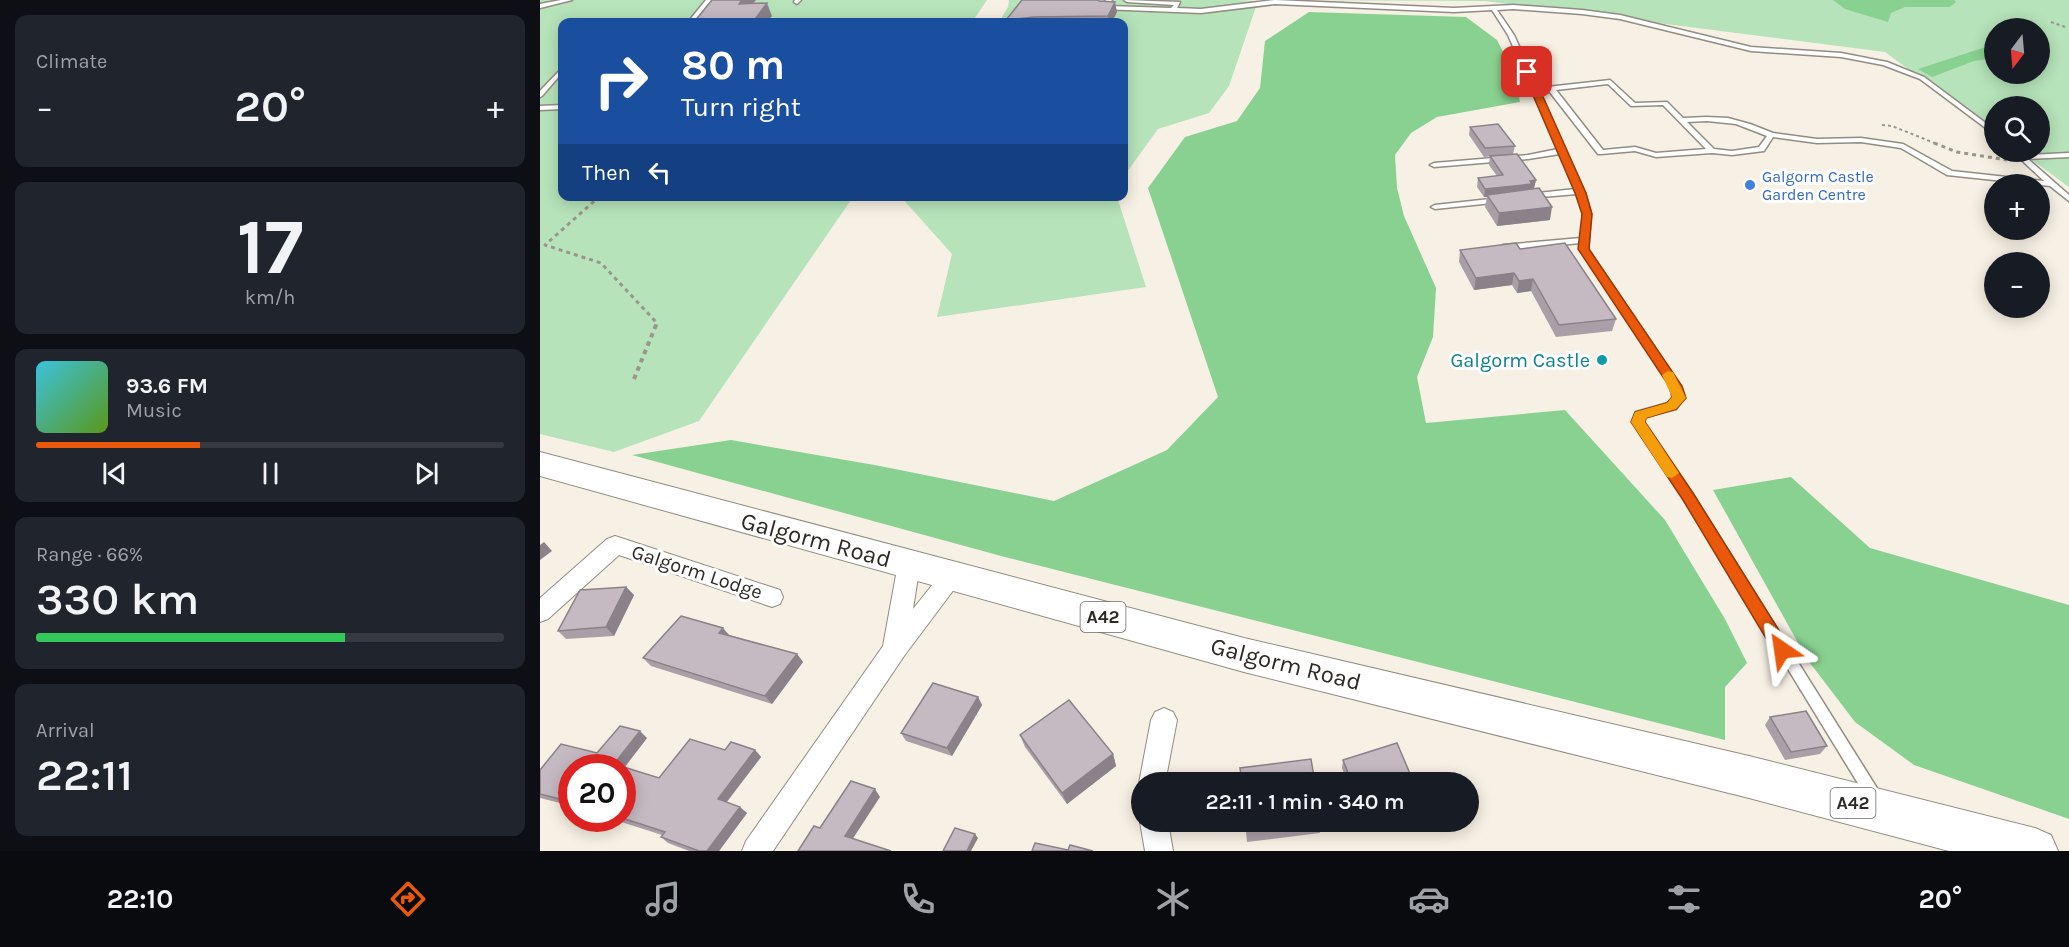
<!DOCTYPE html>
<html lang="en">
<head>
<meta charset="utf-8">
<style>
  :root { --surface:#171b24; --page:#20242c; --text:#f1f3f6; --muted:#9ea1a6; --line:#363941; --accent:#ea580c }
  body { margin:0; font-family:Karla,sans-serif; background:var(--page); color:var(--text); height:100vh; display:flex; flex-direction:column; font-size:22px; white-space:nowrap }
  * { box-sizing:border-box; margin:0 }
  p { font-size:20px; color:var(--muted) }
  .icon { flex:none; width:33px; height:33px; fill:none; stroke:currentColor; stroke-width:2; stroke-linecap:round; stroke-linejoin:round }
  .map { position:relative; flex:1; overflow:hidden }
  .drawer { display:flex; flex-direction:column; gap:15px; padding:15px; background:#0d0f14; width:540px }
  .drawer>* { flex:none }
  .hud { position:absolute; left:18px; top:18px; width:570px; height:183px; border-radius:12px; box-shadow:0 3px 15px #0003; background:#1a4fa0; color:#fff; overflow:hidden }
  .needle { width:39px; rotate:196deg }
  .fabs { position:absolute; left:1444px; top:18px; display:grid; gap:12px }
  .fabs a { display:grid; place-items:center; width:66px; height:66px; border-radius:50%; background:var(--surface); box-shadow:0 3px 15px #0003; font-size:30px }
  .speed { position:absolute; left:18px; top:754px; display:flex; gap:12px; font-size:30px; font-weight:700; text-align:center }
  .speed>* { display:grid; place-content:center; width:78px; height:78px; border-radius:50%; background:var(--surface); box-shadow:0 3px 15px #0003; line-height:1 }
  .speed .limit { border:9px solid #d22; background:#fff; color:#111 }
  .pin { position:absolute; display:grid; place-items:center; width:51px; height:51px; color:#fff; margin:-26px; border-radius:12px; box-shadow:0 3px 9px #0006 }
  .me { position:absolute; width:66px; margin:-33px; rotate:328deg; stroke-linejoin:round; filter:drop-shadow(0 0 4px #0008) }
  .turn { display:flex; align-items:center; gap:21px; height:126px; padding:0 24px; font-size:27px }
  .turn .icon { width:78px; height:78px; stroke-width:2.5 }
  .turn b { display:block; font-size:42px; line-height:51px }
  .then { display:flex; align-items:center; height:57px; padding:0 24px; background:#0003; gap:12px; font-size:22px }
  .big { font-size:45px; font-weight:600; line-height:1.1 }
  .drawer .widget { flex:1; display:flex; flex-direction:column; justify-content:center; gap:9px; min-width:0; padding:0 21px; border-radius:12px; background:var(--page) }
  .drawer .dial { align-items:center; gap:0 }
  .dial b { font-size:78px; line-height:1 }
  .song { display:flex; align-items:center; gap:18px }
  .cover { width:72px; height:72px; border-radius:9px; background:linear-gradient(135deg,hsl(190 70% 55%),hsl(90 70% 35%)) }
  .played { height:6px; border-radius:3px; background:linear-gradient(90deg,var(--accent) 35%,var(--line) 35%) }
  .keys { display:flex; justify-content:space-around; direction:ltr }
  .heat { display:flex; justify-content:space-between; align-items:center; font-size:33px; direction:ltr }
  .charge { height:9px; border-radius:4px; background:linear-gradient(90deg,#34c759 66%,var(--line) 0) }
  .trip { position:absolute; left:591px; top:772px; width:348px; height:60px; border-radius:30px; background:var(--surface); box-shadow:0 3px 15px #0003; font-weight:600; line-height:60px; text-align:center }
  .tab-bar { display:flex; height:96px; justify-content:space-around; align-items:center; background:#090b0e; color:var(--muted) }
  .tab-bar .icon { width:42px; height:42px }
  .tab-bar .on { color:var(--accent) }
  .tab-bar b { font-size:27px; color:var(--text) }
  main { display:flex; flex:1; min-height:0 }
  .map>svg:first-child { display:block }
</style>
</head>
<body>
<main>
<section class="drawer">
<div class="widget"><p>Climate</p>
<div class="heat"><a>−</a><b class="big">20°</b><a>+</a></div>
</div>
<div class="widget dial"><b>17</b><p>km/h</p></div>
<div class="widget">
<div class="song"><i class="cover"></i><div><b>93.6 FM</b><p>Music</p></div></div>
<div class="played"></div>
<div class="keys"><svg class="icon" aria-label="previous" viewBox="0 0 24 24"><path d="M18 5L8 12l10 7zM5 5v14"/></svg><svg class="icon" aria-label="pause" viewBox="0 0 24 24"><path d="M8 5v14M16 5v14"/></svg><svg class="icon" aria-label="next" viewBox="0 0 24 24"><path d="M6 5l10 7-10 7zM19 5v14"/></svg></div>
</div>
<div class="widget"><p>Range · 66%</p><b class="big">330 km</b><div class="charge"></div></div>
<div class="widget"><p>Arrival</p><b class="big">22:11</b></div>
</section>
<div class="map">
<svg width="1529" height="851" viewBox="0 0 1529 851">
  <rect width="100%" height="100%" fill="#f7f0e4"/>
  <!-- green -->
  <g fill="#b6e3b9" fill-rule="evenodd">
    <polygon points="0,0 447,0 432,22 22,22 22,196 313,197 159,421 74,452 0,434"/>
    <polygon points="469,0 694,0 718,1 689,86 669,113 618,129 584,176 584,22 459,22 468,7"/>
    <path d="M728,0H1529V187L1481,152H1500V106H1455V133L1345,52L945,1ZM1455,28H1500V74H1455Z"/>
    <polygon points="361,197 577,197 606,287 397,317 412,254"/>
  </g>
  <!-- forest -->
  <g fill="#89d190">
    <polygon points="1293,0 1414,0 1416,2 1410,7 1365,7 1351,13 1348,22 1305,9"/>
    <polygon points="769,12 926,17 957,40 975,75 980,102 897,117 871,133 855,155 857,188 864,216 896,288 893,337 877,377 886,423 1025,410 1125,520 1185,619 1207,663 1185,687 1185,740 461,556 92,455 191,440 340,466 514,501 627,450 678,397 608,188 645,137 697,121 720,88 725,41"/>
    <polygon points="1455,44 1455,58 1434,61 1392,77 1378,69"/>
    <polygon points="1251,477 1330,548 1529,605 1529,819 1374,765 1315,722 1267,659 1173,490"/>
  </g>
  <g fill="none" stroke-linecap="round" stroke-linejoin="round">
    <defs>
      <g id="lane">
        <polygon points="21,0 32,0 0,8 0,4"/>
        <polygon points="166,0 172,0 154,22 148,22"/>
        <polygon points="255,0 261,0 257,4 254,2"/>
        <path d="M566,0H572L567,6L631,8L634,5L587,2L584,0L640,2L637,8L661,9L735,0L914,8L973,5L1042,10L1080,15L1211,47L1301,53L1347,62L1384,77L1455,130V135L1380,79L1343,65L1301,57L1211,51L1080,19L1042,14L973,9L957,10L974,35L998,88L1070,80L1095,103L1127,102L1143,118L1167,117L1188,118L1210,124L1233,133L1277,139L1321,138L1363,144L1412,171L1504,181L1473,152H1480L1484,155L1529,153V157L1488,159L1529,195V201L1510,186L1407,175L1361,148L1321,142L1277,143L1233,137L1224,151L1192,155L1172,153L1116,157L1095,151L1061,154H1058L1009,91L999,92L1045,193L1051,214L1048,249L1140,385L1144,398L1136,409L1105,417L1103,422L1152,493L1340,793L1342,798L1340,803L1335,805L1330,803L1144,499L1093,422L1096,412L1128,403L1134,397L1130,385L1040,249V243L963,251L959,248L963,245L1041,238L1043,214L1037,194L989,198L985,196L989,194L1035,189L1020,154L988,159L894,167L890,165L894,163L988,155L1018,149L968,35L952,10L914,12L735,4L661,13L561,9L560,8ZM1068,84L1091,106L1123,105L1166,149L1116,153L1095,147L1063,150L1016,90ZM1167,121L1196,124L1227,136L1219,147L1192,151L1174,149L1147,122Z"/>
        <polygon points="22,68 22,73 2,96 0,97 0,91"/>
        <polygon points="22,105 22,109 0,110 0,106"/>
        <polygon points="959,198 962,198 962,202 895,209 891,207 895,205"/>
      </g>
      <g id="street">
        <polygon points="75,536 240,590 243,597 240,604 232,607 79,555 8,619 0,622 0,598 67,539"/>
        <polygon points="369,555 377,558 380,564 373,609 405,569 413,567 421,569 424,576 364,656 233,851 202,851 206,841 343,646 358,564 361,558"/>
        <polygon points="624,708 633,712 637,720 625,783 602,783 602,790 599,783 611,720 615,712"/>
        <polygon points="602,819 602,822 628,822 633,851 605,851 600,822"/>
      </g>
      <polygon id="primary" points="0,452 704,638 1209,756 1495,828 1511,835 1518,851 1409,851 1209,798 704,672 0,476"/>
    </defs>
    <!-- lane casing -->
    <use href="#lane" stroke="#938c82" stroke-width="3"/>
    <!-- street casing -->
    <use href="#street" stroke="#938c82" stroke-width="2"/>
    <!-- primary casing -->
    <use href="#primary" stroke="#938c82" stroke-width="2"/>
    <!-- path-far2 -->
    <g stroke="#9b968d" stroke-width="2" stroke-dasharray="3 3" stroke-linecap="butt">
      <polyline points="1511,22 1525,27"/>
      <polyline points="1342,125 1352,126 1397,144"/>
    </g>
    <!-- path-far1 -->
    <g stroke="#9b968d" stroke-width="3" stroke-dasharray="4 4" stroke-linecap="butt">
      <polyline points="1394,143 1417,152 1467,160"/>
      <polyline points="60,196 5,245 61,263 117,323 116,326"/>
    </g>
    <!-- path -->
    <polyline stroke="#9b968d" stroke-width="4" stroke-dasharray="4.5 4.5" stroke-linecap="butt" points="94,379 116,325"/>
    <!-- lane -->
    <use href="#lane" fill="#fff" fill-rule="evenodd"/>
    <!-- street -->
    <use href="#street" fill="#fff" fill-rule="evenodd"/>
    <!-- primary -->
    <use href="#primary" fill="#fff" fill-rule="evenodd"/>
  </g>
  <!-- wall -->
  <g fill="#a9a0a7">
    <polygon points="482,0 577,12 572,22 467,22 466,20"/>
    <polygon points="930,127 975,146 973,154 944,157 929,135"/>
    <polygon points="950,156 996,180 994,188 990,189 1010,220 957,226 945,207 947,197 944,197 937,187 938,178 957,176 949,165"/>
    <polygon points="980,249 1076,319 1072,331 1016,337 991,291 977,293 972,285 934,290 919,262 920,250"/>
    <polygon points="86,587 94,595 74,636 26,639 18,631"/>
    <polygon points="189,635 257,654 263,662 232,704 111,666 103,658"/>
    <polygon points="438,697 442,705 412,756 366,741 361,733"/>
    <polygon points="1230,717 1287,746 1280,754 1245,760 1225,725"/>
    <polygon points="480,735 573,754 576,766 527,804 485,747"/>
    <polygon points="107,738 85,767 119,778 185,750 215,750 221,757 187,802 207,813 179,851 149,851 128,843 121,837 122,835 72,819 82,819 82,768 32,768 32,806 0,798 0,770"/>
    <polygon points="803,760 874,783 808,783 802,768"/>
    <polygon points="705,822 780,822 780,833 707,842"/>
  </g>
  <!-- shaded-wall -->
  <g fill="#8a8288">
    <polygon points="202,0 216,0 204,17 199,4"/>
    <polygon points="575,2 577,12 572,22 569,22 568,16"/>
    <polygon points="227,3 232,16 227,22 213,22"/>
    <polygon points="494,17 496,22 467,22 466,20"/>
    <polygon points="996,180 994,188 991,189 990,192 947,195 947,197 944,197 945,189"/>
    <polygon points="1012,207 1010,220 957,226 959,213"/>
    <polygon points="974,273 972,285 934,290 936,278"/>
    <polygon points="993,279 991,291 977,293 979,281"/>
    <polygon points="4,542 12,551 0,560 0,545"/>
    <polygon points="86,587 94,595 74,636 66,627"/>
    <polygon points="183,628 190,636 179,633"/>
    <polygon points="257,654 263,662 232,704 225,696"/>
    <polygon points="438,697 442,705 412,756 407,748"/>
    <polygon points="100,731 107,738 82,770 74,764"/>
    <polygon points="215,750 221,757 184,805 178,799"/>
    <polygon points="573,754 576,766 527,804 522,793"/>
    <polygon points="335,789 340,797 310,843 305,836"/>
    <polygon points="200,807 207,813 179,851 167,851"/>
    <polygon points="824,822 833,822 824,825"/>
    <polygon points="435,834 438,838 431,851 427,851"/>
  </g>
  <!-- building -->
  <g fill="#c5bac2" stroke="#8a8288" stroke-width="1.5">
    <polygon points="172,0 202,0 199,4 227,3 213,22 154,22"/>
    <polygon points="482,0 558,0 559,1 575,2 568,16 494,17 466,20"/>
    <polygon points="958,124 975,146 945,148 930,127"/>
    <polygon points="977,154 996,180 990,181 992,184 945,189 938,178 963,175 950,156"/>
    <polygon points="999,188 1012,207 959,213 947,195"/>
    <polygon points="976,243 980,249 1025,243 1076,319 1019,325 993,279 979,281 974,273 936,278 920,250"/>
    <polygon points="86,587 66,627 18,631 40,590"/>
    <polygon points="141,616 183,628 179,633 257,654 225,696 103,658"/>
    <polygon points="393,683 438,697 407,748 361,733"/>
    <polygon points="529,700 573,754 522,793 480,735"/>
    <polygon points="1266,711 1287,746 1251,752 1230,717"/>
    <polygon points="80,726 100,731 74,764 119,778 150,739 185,750 191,742 215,750 178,799 200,807 167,851 159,851 121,837 125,832 82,818 82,768 32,768 32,802 0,794 0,770 21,744 57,753"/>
    <polygon points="857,743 874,783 812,783 803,760"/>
    <polygon points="771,759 775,783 702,783 700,768"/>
    <polygon points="311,781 335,789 305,836 351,851 258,851 274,826 280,828"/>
    <polygon points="705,822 780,822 706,831"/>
    <polygon points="415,828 435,834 427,851 403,851"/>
    <polygon points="495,843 528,850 530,845 553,851 492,851"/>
  </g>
  <!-- route -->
  <polygon fill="#ea580c" stroke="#983908" stroke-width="1.5" points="987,69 992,72 1046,193 1052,214 1049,249 1142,386 1146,398 1136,409 1106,418 1105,422 1153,493 1248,645 1251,650 1248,655 1242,657 1236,655 1143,500 1091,422 1095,412 1127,403 1132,397 1129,386 1038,249 1042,214 1035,193 983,72"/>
  <!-- slow -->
  <polygon fill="#f59e0b" points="1128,371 1133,372 1146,398 1136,409 1106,418 1105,422 1139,473 1132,478 1127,477 1091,422 1095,412 1127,403 1132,397 1122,375"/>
  <!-- markers -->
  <circle fill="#3f7fe0" stroke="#fefefe" stroke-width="2" cx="1210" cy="185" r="6"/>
  <circle fill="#0f9aa8" stroke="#fefefe" stroke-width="2" cx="1062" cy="360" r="6"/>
  <g text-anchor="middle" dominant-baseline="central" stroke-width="6" stroke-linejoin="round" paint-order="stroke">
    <!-- far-shop labels -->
    <g font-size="16" fill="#366cbe" stroke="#fefefe" text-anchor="start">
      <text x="1222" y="176">Galgorm Castle<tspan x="1222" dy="18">Garden Centre</tspan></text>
    </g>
    <!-- shield labels -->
    <g fill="#fefefe" stroke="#6c6a67" stroke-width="1.5">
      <rect x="540.5" y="602" width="45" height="30" rx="4.5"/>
      <rect x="1290.5" y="788" width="45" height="30" rx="4.5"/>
    </g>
    <g font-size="18" font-weight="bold" fill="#2d2a26">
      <text x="563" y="617">A42</text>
      <text x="1313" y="803">A42</text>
    </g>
    <!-- culture labels -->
    <g font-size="20" fill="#0d838f" stroke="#fefefe" text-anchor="end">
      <text x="1050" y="360">Galgorm Castle</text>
    </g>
    <!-- street labels -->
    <g font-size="20" fill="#2d2a26" stroke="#fefefe">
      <text transform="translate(157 572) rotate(18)">Galgorm Lodge</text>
    </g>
    <!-- near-street labels -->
    <g font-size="24" fill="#2d2a26" stroke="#fefefe">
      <text transform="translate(276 540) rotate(15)">Galgorm Road</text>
      <text transform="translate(746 664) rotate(14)">Galgorm Road</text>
    </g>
  </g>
</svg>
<div class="fabs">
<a><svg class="needle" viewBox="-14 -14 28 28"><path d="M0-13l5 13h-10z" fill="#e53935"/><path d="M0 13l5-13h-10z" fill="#9ea1a6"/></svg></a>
<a><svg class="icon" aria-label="search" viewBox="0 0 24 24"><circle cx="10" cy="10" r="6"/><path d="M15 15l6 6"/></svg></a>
<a>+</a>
<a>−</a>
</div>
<div class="speed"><div class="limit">20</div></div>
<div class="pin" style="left:987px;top:72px;background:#d93025"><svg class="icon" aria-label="arrive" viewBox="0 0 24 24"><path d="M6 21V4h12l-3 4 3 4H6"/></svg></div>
<svg class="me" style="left:1242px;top:650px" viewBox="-20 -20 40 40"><path d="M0-17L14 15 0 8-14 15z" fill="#ea580c" stroke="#fff" stroke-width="4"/></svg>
<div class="trip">22:11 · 1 min · 340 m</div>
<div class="hud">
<div class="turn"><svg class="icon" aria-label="right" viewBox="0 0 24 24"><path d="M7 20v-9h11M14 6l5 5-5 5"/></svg><div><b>80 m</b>Turn right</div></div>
<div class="then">Then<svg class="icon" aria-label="left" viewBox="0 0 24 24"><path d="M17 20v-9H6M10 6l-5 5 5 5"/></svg></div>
</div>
</div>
</main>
<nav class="tab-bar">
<b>22:10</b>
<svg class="icon on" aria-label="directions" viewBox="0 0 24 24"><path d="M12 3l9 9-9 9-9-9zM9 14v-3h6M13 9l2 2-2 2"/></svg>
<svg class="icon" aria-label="music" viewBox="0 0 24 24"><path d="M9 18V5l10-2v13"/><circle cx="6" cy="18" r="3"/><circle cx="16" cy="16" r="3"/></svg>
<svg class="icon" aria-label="phone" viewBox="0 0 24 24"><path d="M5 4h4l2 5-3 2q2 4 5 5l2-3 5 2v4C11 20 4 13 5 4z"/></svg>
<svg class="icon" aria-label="climate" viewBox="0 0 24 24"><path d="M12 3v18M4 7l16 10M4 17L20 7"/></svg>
<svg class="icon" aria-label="car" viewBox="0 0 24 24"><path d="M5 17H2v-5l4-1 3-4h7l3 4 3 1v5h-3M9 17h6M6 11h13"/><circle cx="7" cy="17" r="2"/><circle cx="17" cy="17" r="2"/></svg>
<svg class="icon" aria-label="filters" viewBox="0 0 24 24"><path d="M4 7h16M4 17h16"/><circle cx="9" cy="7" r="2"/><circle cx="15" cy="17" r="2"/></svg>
<b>20°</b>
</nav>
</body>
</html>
